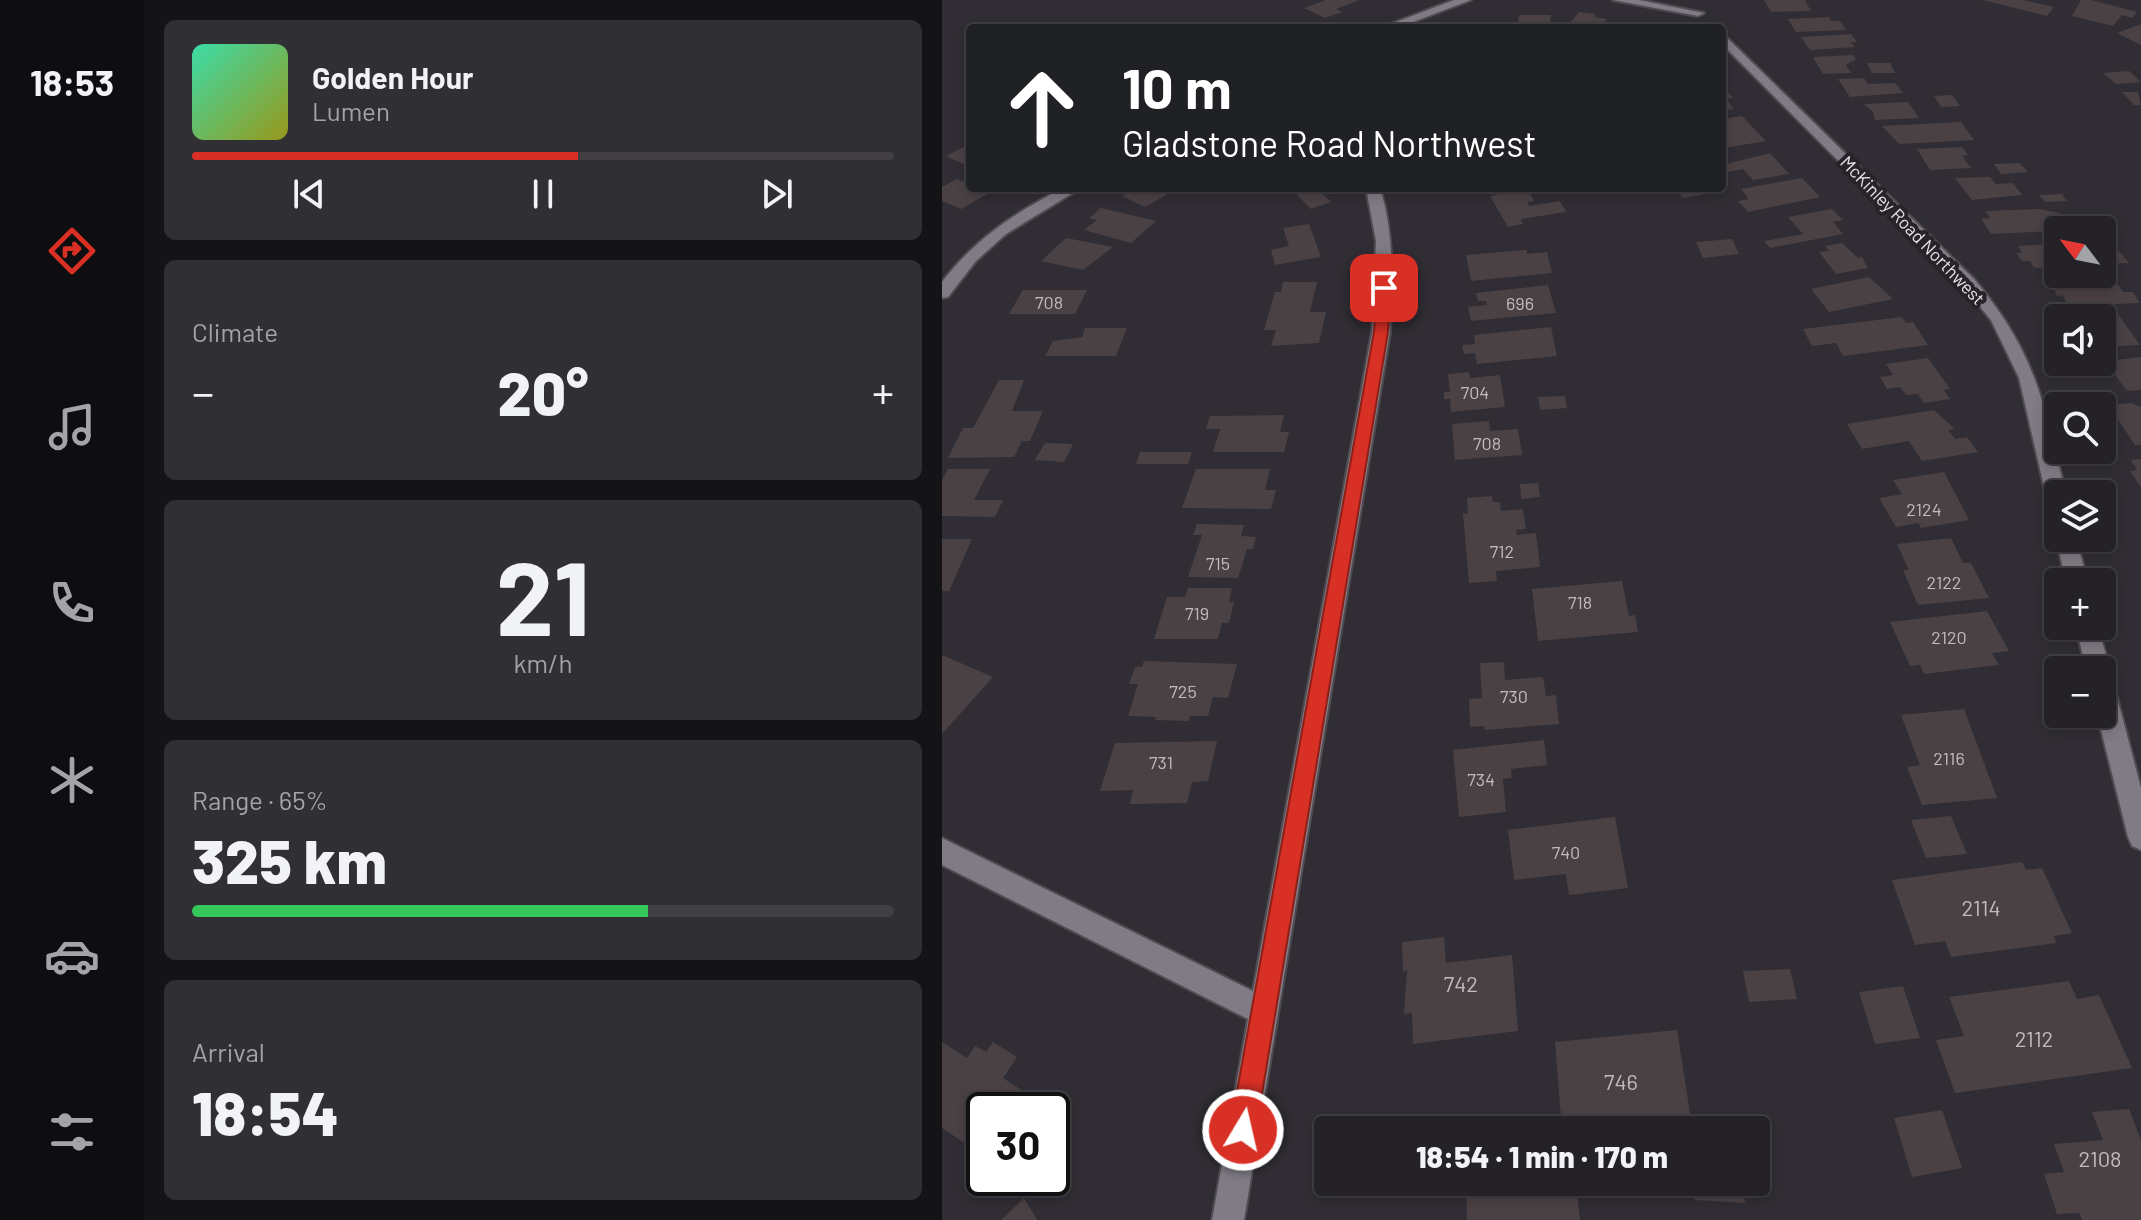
<!DOCTYPE html>
<html lang="en">
<head>
<meta charset="utf-8">
<style>
  :root { --surface:#242227; --page:#302f33; --text:#f1f3f6; --muted:#a3a4a7; --line:#413f44; --accent:#d93025 }
  body { margin:0; font-family:Barlow,sans-serif; background:var(--page); color:var(--text); height:100vh; display:flex; flex-direction:column; font-size:30px; white-space:nowrap }
  * { box-sizing:border-box; margin:0 }
  p { font-size:26px; color:var(--muted) }
  .icon { flex:none; width:44px; height:44px; fill:none; stroke:currentColor; stroke-width:2; stroke-linecap:round; stroke-linejoin:round }
  .map { position:relative; flex:1; overflow:hidden }
  .sheet { display:flex; flex-direction:column; gap:20px; padding:20px; background:#141315; width:798px }
  .sheet>* { flex:none }
  .guide { position:absolute; left:24px; top:24px; width:760px; height:168px; border-radius:8px; box-shadow:0 4px 12px #0003,0 0 0 2px var(--line); background:#202124; color:#fff; overflow:hidden }
  .needle { width:52px; rotate:302deg }
  .buttons { position:absolute; left:1102px; top:216px; display:grid; gap:16px }
  .buttons a { display:grid; place-items:center; width:72px; height:72px; border-radius:8px; background:var(--surface); box-shadow:0 4px 12px #0003,0 0 0 2px var(--line); font-size:40px }
  .speed { position:absolute; left:24px; top:1092px; display:flex; gap:16px; font-size:40px; font-weight:700; text-align:center }
  .speed>* { display:grid; place-content:center; width:104px; height:104px; border-radius:50%; background:var(--surface); box-shadow:0 4px 12px #0003,0 0 0 2px var(--line); line-height:1 }
  .speed .limit { border:4px solid #111; border-radius:12px; background:#fff; color:#111 }
  .pin { position:absolute; display:grid; place-items:center; width:68px; height:68px; color:#fff; margin:-34px; border-radius:16px; box-shadow:0 4px 12px #0006 }
  .me { position:absolute; width:88px; margin:-44px; rotate:9deg; stroke-linejoin:round; filter:drop-shadow(0 0 6px #0008) }
  .turn { display:flex; align-items:center; gap:28px; height:168px; padding:0 24px; font-size:36px }
  .turn .icon { width:104px; height:104px; stroke-width:2.5 }
  .turn b { display:block; font-size:56px; line-height:68px }
  .big { font-size:60px; font-weight:800; line-height:1.1 }
  .sheet .widget { flex:1; display:flex; flex-direction:column; justify-content:center; gap:12px; min-width:0; padding:0 28px; border-radius:12px; background:var(--page) }
  .sheet .dial { align-items:center; gap:0 }
  .dial b { font-size:104px; line-height:1 }
  .song { display:flex; align-items:center; gap:24px }
  .cover { width:96px; height:96px; border-radius:12px; background:linear-gradient(135deg,hsl(160 70% 55%),hsl(60 70% 35%)) }
  .played { height:8px; border-radius:4px; background:linear-gradient(90deg,var(--accent) 55%,var(--line) 55%) }
  .keys { display:flex; justify-content:space-around; direction:ltr }
  .heat { display:flex; justify-content:space-between; align-items:center; font-size:44px; direction:ltr }
  .charge { height:12px; border-radius:6px; background:linear-gradient(90deg,#34c759 65%,var(--line) 0) }
  .trip { position:absolute; left:372px; top:1116px; width:456px; height:80px; border-radius:8px; background:var(--surface); box-shadow:0 4px 12px #0003,0 0 0 2px var(--line); font-weight:800; line-height:80px; text-align:center }
  main { display:flex; flex:1; min-height:0 }
  .tabs { display:flex; flex-direction:column; width:144px; justify-content:space-around; align-items:center; background:#0e0e10; color:var(--muted) }
  .tabs .icon { width:56px; height:56px }
  .tabs .on { color:var(--accent) }
  .tabs b { font-size:36px; color:var(--text) }
  .map>svg:first-child { display:block }
</style>
</head>
<body>
<main>
<nav class="tabs">
<b>18:53</b>
<svg class="icon on" aria-label="directions" viewBox="0 0 24 24"><path d="M12 3l9 9-9 9-9-9zM9 14v-3h6M13 9l2 2-2 2"/></svg>
<svg class="icon" aria-label="music" viewBox="0 0 24 24"><path d="M9 18V5l10-2v13"/><circle cx="6" cy="18" r="3"/><circle cx="16" cy="16" r="3"/></svg>
<svg class="icon" aria-label="phone" viewBox="0 0 24 24"><path d="M5 4h4l2 5-3 2q2 4 5 5l2-3 5 2v4C11 20 4 13 5 4z"/></svg>
<svg class="icon" aria-label="climate" viewBox="0 0 24 24"><path d="M12 3v18M4 7l16 10M4 17L20 7"/></svg>
<svg class="icon" aria-label="car" viewBox="0 0 24 24"><path d="M5 17H2v-5l4-1 3-4h7l3 4 3 1v5h-3M9 17h6M6 11h13"/><circle cx="7" cy="17" r="2"/><circle cx="17" cy="17" r="2"/></svg>
<svg class="icon" aria-label="filters" viewBox="0 0 24 24"><path d="M4 7h16M4 17h16"/><circle cx="9" cy="7" r="2"/><circle cx="15" cy="17" r="2"/></svg>
</nav>
<section class="sheet">
<div class="widget">
<div class="song"><i class="cover"></i><div><b>Golden Hour</b><p>Lumen</p></div></div>
<div class="played"></div>
<div class="keys"><svg class="icon" aria-label="previous" viewBox="0 0 24 24"><path d="M18 5L8 12l10 7zM5 5v14"/></svg><svg class="icon" aria-label="pause" viewBox="0 0 24 24"><path d="M8 5v14M16 5v14"/></svg><svg class="icon" aria-label="next" viewBox="0 0 24 24"><path d="M6 5l10 7-10 7zM19 5v14"/></svg></div>
</div>
<div class="widget"><p>Climate</p>
<div class="heat"><a>−</a><b class="big">20°</b><a>+</a></div>
</div>
<div class="widget dial"><b>21</b><p>km/h</p></div>
<div class="widget"><p>Range · 65%</p><b class="big">325 km</b><div class="charge"></div></div>
<div class="widget"><p>Arrival</p><b class="big">18:54</b></div>
</section>
<div class="map">
<svg width="1199" height="1220" viewBox="0 0 1199 1220">
  <rect width="100%" height="100%" fill="#302d34"/>
  <!-- building -->
  <g fill="#4a4144">
    <polygon points="384,0 418,0 394,9 400,12 383,18 362,8"/>
    <polygon points="822,0 863,0 869,11 829,12"/>
    <polygon points="1041,0 1081,0 1112,7 1105,16"/>
    <polygon points="1139,0 1149,0 1195,12 1190,18 1180,15 1171,26 1130,16"/>
    <polygon points="637,12 654,14 652,17 665,19 658,28 624,28"/>
    <polygon points="577,15 609,15 607,28 575,28"/>
    <polygon points="887,17 889,21 898,21 904,30 854,32 846,19"/>
    <polygon points="1199,24 1199,45 1175,33"/>
    <polygon points="909,34 915,42 909,42 913,47 868,50 859,37"/>
    <polygon points="911,55 914,59 904,65 909,73 881,74 871,57"/>
    <polygon points="925,63 948,63 953,73 930,73"/>
    <polygon points="1187,71 1199,82 1174,84 1161,73"/>
    <polygon points="922,78 926,84 953,83 961,93 908,97 896,79"/>
    <polygon points="780,86 791,98 784,99 792,109 780,111"/>
    <polygon points="1180,92 1196,92 1199,105 1192,105"/>
    <polygon points="1010,95 1018,106 999,107 992,96"/>
    <polygon points="966,102 977,118 933,120 931,112 922,104"/>
    <polygon points="800,116 824,141 782,148 780,139 786,138 780,131 780,119"/>
    <polygon points="1019,122 1032,140 957,144 940,126"/>
    <polygon points="28,144 28,167 4,156"/>
    <polygon points="1020,147 1026,155 1020,156 1029,168 988,170 975,149"/>
    <polygon points="828,153 847,174 811,180 801,169 786,172 780,165"/>
    <polygon points="1078,163 1086,172 1059,174 1052,164"/>
    <polygon points="1048,177 1054,184 1071,183 1080,195 1030,200 1013,178"/>
    <polygon points="860,178 878,197 806,212 796,201 807,199 799,189"/>
    <polygon points="15,179 28,184 28,188 56,188 19,209 0,201 0,187"/>
    <polygon points="194,188 237,188 203,207 180,196"/>
    <polygon points="348,188 375,188 389,202 369,209"/>
    <polygon points="559,188 585,188 592,201 585,202 587,206 618,201 624,212 579,219 581,224 566,227 548,196 562,193"/>
    <polygon points="732,188 765,188 769,193 741,198"/>
    <polygon points="1120,194 1125,201 1103,202 1097,195"/>
    <polygon points="159,208 214,221 189,243 142,230 155,220 147,218"/>
    <polygon points="890,209 901,220 891,222 901,234 828,248 822,241 861,234 846,217"/>
    <polygon points="1098,209 1117,213 1125,223 1109,224 1114,231 1049,234 1039,219 1048,218 1043,211"/>
    <polygon points="367,224 379,257 333,265 329,250 347,246 341,228"/>
    <polygon points="124,238 171,247 141,270 99,261"/>
    <polygon points="790,239 797,254 761,258 754,242"/>
    <polygon points="1160,240 1165,247 1177,251 1187,263 1160,264"/>
    <polygon points="900,243 916,258 920,257 926,268 894,274 877,252 887,251 883,246"/>
    <polygon points="1116,244 1116,267 1092,268 1088,261 1080,261 1074,253 1080,253 1076,246"/>
    <polygon points="585,250 585,254 605,252 610,273 529,281 524,255"/>
    <polygon points="1127,275 1131,281 1172,279 1181,292 1191,292 1198,303 1127,306 1120,295 1115,296 1107,276"/>
    <polygon points="927,277 951,299 887,312 869,289"/>
    <polygon points="341,282 375,282 368,312 384,312 377,343 329,346 334,330 322,330 333,292 339,292"/>
    <polygon points="606,285 614,313 529,321 526,307 545,305 544,301 536,301 534,293"/>
    <polygon points="81,290 145,290 133,314 67,314"/>
    <polygon points="1173,310 1198,345 1160,347 1160,318 1135,318 1132,312"/>
    <polygon points="960,317 964,323 971,322 986,345 901,356 894,343 870,346 861,329"/>
    <polygon points="609,327 615,356 535,364 533,353 522,354 520,345 533,344 532,335"/>
    <polygon points="143,328 185,328 174,356 103,356 111,341 140,337"/>
    <polygon points="1199,357 1199,390 1185,391 1171,372 1164,373 1157,362"/>
    <polygon points="986,358 1008,389 1002,390 1008,399 982,403 976,394 964,395 958,387 945,389 938,377 951,375 944,364"/>
    <polygon points="527,372 528,378 558,375 563,407 509,412 508,399 502,399 502,392 508,392 506,374"/>
    <polygon points="57,380 82,380 70,411 101,411 88,441 80,441 72,457 6,458 21,428 31,428"/>
    <polygon points="623,396 625,408 598,410 596,397"/>
    <polygon points="1189,403 1199,407 1199,445 1193,445 1166,405"/>
    <polygon points="992,410 1013,429 1006,430 1013,439 1025,437 1036,452 980,461 967,441 920,449 905,424"/>
    <polygon points="342,415 338,432 347,432 342,452 271,452 278,429 264,429 268,416"/>
    <polygon points="547,421 548,431 576,429 580,455 513,460 510,424"/>
    <polygon points="103,443 131,444 122,462 93,460"/>
    <polygon points="198,452 250,452 246,464 194,464"/>
    <polygon points="1199,459 1199,487 1188,471 1195,470 1189,460"/>
    <polygon points="6,469 48,469 32,500 61,500 53,517 0,516 0,480"/>
    <polygon points="254,469 328,469 323,490 334,490 329,509 240,508"/>
    <polygon points="1002,472 1027,520 979,528 976,523 954,527 937,498 960,494 951,480"/>
    <polygon points="596,483 598,497 579,499 578,484"/>
    <polygon points="550,496 551,502 558,502 559,511 581,509 584,529 574,530 575,535 594,533 598,567 554,571 555,581 527,583 521,514 526,514 525,498"/>
    <polygon points="255,524 302,525 299,536 314,537 311,549 305,549 296,578 246,577 260,535 251,535"/>
    <polygon points="1009,538 1021,563 1029,563 1047,598 976,605 961,570 967,570 955,544"/>
    <polygon points="0,539 30,539 7,591 0,591"/>
    <polygon points="680,581 687,616 693,615 696,632 596,641 590,589"/>
    <polygon points="246,588 290,588 287,602 292,602 287,623 280,623 276,639 212,639 225,597 243,597"/>
    <polygon points="1045,611 1067,651 1050,653 1057,665 982,674 978,665 968,666 948,622"/>
    <polygon points="0,655 51,677 0,734"/>
    <polygon points="202,661 295,664 286,698 271,697 266,716 248,716 247,721 213,720 214,717 186,716 196,684 187,684 193,667 200,667"/>
    <polygon points="562,662 563,680 601,677 604,696 614,695 617,724 543,730 542,726 528,727 527,699 540,698 538,663"/>
    <polygon points="1022,709 1055,798 980,805 965,767 978,765 959,715"/>
    <polygon points="602,740 605,765 569,769 570,778 561,779 564,812 517,817 511,750"/>
    <polygon points="275,741 266,781 250,782 245,803 188,804 191,790 158,791 173,743"/>
    <polygon points="1009,816 1025,854 984,858 969,820"/>
    <polygon points="673,817 686,888 627,895 624,874 572,880 566,830"/>
    <polygon points="1080,862 1084,870 1100,868 1130,933 1112,936 1114,943 1009,957 1003,941 973,945 950,880"/>
    <polygon points="502,937 504,963 570,955 576,1031 471,1044 470,1013 462,1014 465,970 461,972 460,942"/>
    <polygon points="848,969 855,999 807,1002 801,971"/>
    <polygon points="1127,981 1135,999 1157,995 1190,1068 1013,1093 994,1040 1022,1036 1007,997"/>
    <polygon points="961,986 978,1038 933,1044 917,992"/>
    <polygon points="735,1030 749,1119 620,1130 613,1042"/>
    <polygon points="0,1042 25,1058 33,1046 44,1052 51,1042 75,1057 61,1078 92,1098 83,1110 42,1110 42,1156 0,1128"/>
    <polygon points="1187,1109 1199,1140 1199,1220 1140,1220 1137,1213 1115,1214 1102,1174 1122,1172 1112,1144 1161,1140 1150,1112"/>
    <polygon points="1000,1110 1020,1168 970,1177 952,1118"/>
    <polygon points="575,1182 634,1182 638,1220 525,1220 524,1188"/>
    <polygon points="753,1182 801,1182 803,1203 753,1200"/>
    <polygon points="82,1198 95,1220 59,1220"/>
  </g>
  <g fill="none" stroke-linecap="round" stroke-linejoin="round">
    <defs>
      <g id="minor">
        <polygon points="512,0 529,0 455,28 438,28"/>
        <polygon points="671,0 697,0 762,13 756,16"/>
        <path d="M780,33L1032,279C1095,354 1101,402 1124,494H1116V512L1106,504L1077,378L1049,320L1020,285L780,44Z"/>
        <path d="M121,188H139L64,234L34,261L6,297L0,298V282C33,239 74,212 121,188Z"/>
        <path d="M424,188H438C453,236 450,283 448,332L302,1220H270L306,1019L0,865V838L311,991L430,332L434,241Z"/>
        <polygon points="1116,534 1116,538 1134,538 1146,582 1124,582 1114,538"/>
        <polygon points="1134,626 1156,626 1168,670 1164,677 1172,686 1199,788 1199,850 1190,846 1186,837 1155,714 1160,714 1160,670 1144,670"/>
      </g>
    </defs>
    <!-- minor casing -->
    <use href="#minor" stroke="#4e4b51" stroke-width="4"/>
    <!-- minor -->
    <use href="#minor" fill="#807b84" fill-rule="evenodd"/>
  </g>
  <!-- route -->
  <polygon fill="#d93025" stroke="#8d1f18" stroke-width="2" points="442,284 449,288 446,332 314,1130 310,1139 301,1143 291,1139 288,1130 432,332 435,288"/>
  <g text-anchor="middle" dominant-baseline="central" stroke-width="8" stroke-linejoin="round" paint-order="stroke">
    <!-- far-street labels -->
    <g font-size="18" fill="#e7e4e9" stroke="#27232a">
      <text transform="translate(971 230) rotate(46)">McKinley Road Northwest</text>
    </g>
    <!-- number labels -->
    <g font-size="18" fill="#c0bbc0">
      <text x="107" y="302">708</text>
      <text x="578" y="303">696</text>
      <text x="533" y="392">704</text>
      <text x="545" y="443">708</text>
      <text x="982" y="509">2124</text>
      <text x="560" y="551">712</text>
      <text x="276" y="563">715</text>
      <text x="1002" y="582">2122</text>
      <text x="638" y="602">718</text>
      <text x="255" y="613">719</text>
      <text x="1007" y="637">2120</text>
      <text x="241" y="691">725</text>
      <text x="572" y="696">730</text>
      <text x="1007" y="758">2116</text>
      <text x="219" y="762">731</text>
      <text x="539" y="779">734</text>
      <text x="624" y="852">740</text>
    </g>
    <!-- near-number labels -->
    <g font-size="22" fill="#c0bbc0">
      <text x="1039" y="907">2114</text>
      <text x="519" y="983">742</text>
      <text x="1092" y="1038">2112</text>
      <text x="679" y="1081">746</text>
      <text x="1158" y="1158">2108</text>
    </g>
  </g>
</svg>
<div class="buttons">
<a><svg class="needle" viewBox="-14 -14 28 28"><path d="M0-13l5 13h-10z" fill="#e53935"/><path d="M0 13l5-13h-10z" fill="#a3a4a7"/></svg></a>
<a><svg class="icon" aria-label="sound" viewBox="0 0 24 24"><path d="M4 9h4l5-4v14l-5-4H4zM17 9q2 3 0 6"/></svg></a>
<a><svg class="icon" aria-label="search" viewBox="0 0 24 24"><circle cx="10" cy="10" r="6"/><path d="M15 15l6 6"/></svg></a>
<a><svg class="icon" aria-label="layers" viewBox="0 0 24 24"><path d="M12 4l9 5-9 5-9-5zM3 14l9 5 9-5"/></svg></a>
<a>+</a>
<a>−</a>
</div>
<div class="speed"><div class="limit">30</div></div>
<div class="pin" style="left:442px;top:288px;background:#d93025"><svg class="icon" aria-label="arrive" viewBox="0 0 24 24"><path d="M6 21V4h12l-3 4 3 4H6"/></svg></div>
<svg class="me" style="left:301px;top:1130px" viewBox="-20 -20 40 40"><circle r="17" fill="#d93025" stroke="#fff" stroke-width="3"/><path d="M0-11L8 9 0 5-8 9z" fill="#fff"/></svg>
<div class="trip">18:54 · 1 min · 170 m</div>
<div class="guide">
<div class="turn"><svg class="icon" aria-label="ahead" viewBox="0 0 24 24"><path d="M12 20V5M6 11l6-6 6 6"/></svg><div><b>10 m</b>Gladstone Road Northwest</div></div>
</div>
</div>
</main>
</body>
</html>
